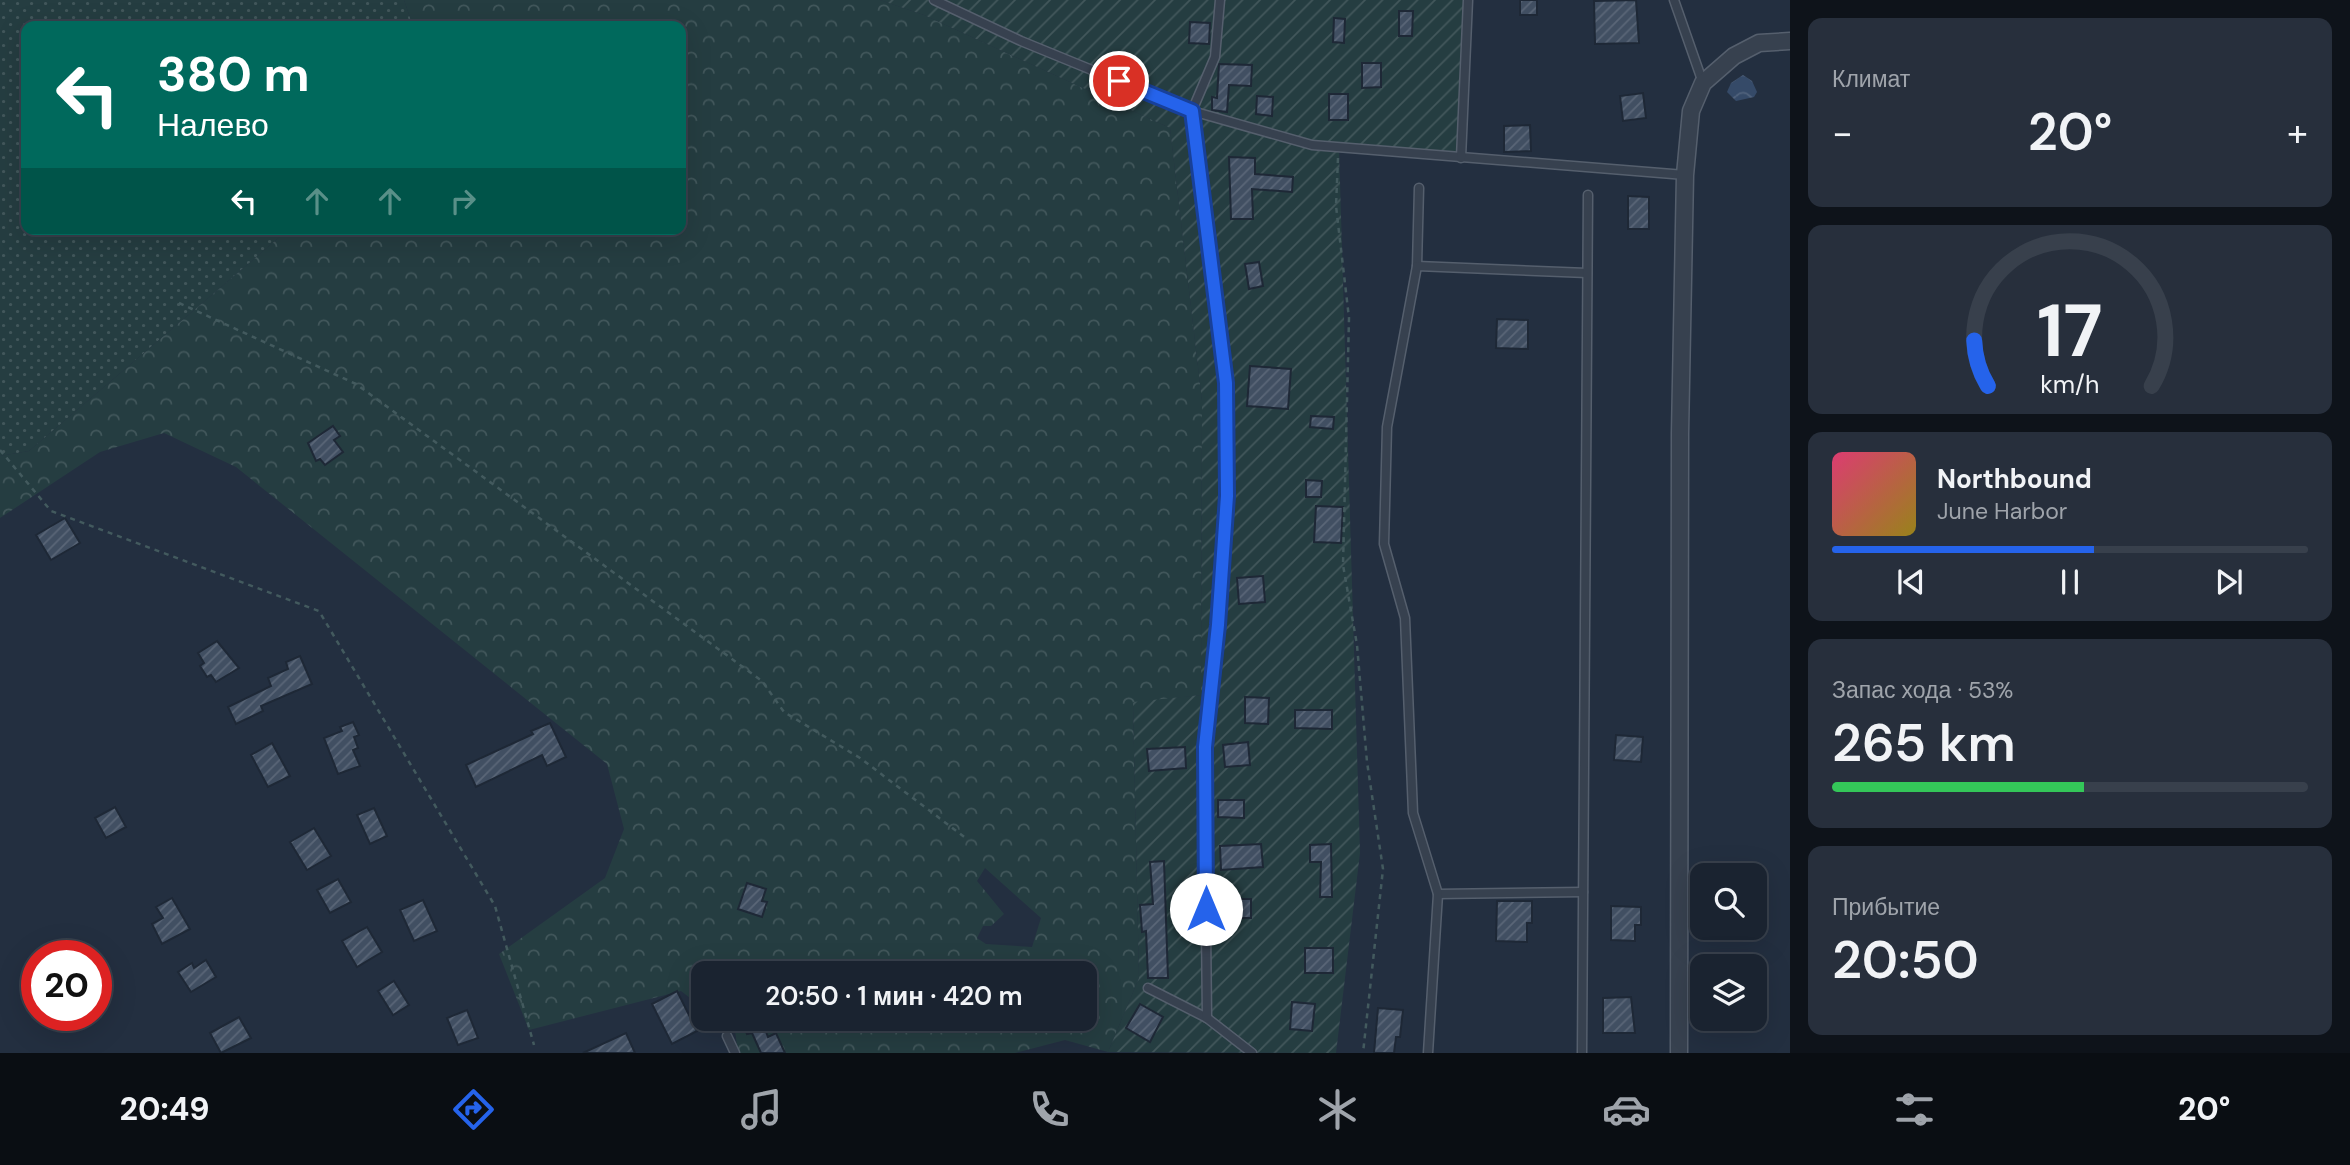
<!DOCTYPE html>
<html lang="ru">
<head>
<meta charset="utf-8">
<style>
  :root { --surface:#1a2330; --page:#272f3c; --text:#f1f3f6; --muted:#9fa4ab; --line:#38404c; --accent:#2563eb }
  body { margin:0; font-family:"DM Sans",sans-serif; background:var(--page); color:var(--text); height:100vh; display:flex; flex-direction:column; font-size:26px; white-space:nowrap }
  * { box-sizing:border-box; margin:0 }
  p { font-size:23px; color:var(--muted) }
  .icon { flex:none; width:38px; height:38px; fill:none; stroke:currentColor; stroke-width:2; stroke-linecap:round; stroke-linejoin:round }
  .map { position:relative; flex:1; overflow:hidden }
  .details { display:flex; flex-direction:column; gap:18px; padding:18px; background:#0e131a; width:560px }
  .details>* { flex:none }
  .top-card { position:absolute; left:21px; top:21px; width:665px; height:214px; border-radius:14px; box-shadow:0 7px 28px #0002,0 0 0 2px var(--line); background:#00695c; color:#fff; overflow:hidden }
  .buttons { position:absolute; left:1690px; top:863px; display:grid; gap:14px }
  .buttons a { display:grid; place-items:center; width:77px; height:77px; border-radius:14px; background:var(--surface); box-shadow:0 7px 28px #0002,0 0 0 2px var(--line); font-size:35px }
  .speed { position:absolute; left:21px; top:940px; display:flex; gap:14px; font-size:35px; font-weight:700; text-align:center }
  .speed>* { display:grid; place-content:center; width:91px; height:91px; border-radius:50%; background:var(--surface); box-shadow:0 7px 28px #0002,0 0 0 2px var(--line); line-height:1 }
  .speed .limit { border:10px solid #d22; background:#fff; color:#111 }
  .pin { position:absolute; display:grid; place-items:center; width:60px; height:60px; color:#fff; margin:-30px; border:4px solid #fff; border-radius:50%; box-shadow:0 2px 7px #0007 }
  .me { position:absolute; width:77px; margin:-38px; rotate:0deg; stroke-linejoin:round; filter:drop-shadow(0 0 5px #0008) }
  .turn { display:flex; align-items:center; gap:24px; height:147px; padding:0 21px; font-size:32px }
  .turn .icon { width:91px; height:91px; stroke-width:2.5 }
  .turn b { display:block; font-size:49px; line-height:60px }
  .lanes { display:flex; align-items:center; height:66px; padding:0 21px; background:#0003; justify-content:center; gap:35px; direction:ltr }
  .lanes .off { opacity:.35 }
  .big { font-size:52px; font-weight:600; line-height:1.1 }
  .details .widget { flex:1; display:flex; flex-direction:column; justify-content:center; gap:10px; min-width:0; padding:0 24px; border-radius:14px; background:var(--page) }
  .details .dial { align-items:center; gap:0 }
  .dial svg { height:182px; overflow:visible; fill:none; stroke:var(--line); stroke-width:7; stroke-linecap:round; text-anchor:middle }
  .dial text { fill:var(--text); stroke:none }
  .song { display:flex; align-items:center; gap:21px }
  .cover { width:84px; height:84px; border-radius:10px; background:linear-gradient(135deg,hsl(340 70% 55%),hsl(50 70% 35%)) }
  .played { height:7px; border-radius:4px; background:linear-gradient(90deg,var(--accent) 55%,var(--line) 55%) }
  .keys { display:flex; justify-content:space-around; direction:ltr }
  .heat { display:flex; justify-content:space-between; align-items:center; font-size:38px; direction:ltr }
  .charge { height:10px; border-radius:5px; background:linear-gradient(90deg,#34c759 53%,var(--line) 0) }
  .trip { position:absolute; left:691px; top:961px; width:406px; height:70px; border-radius:14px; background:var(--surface); box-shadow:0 7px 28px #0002,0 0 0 2px var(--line); font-weight:600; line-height:70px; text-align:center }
  .dock { display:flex; height:112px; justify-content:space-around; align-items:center; background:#0a0e13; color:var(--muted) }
  .dock .icon { width:49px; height:49px }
  .dock .current { color:var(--accent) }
  .dock b { font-size:32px; color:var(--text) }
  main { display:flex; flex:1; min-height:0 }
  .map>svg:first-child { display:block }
</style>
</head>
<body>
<main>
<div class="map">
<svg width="1790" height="1053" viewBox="0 0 1790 1053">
  <defs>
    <pattern id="grass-dots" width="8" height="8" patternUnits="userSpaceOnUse" patternTransform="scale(1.75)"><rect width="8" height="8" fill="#253d41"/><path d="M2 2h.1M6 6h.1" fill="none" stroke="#42575b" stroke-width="1.8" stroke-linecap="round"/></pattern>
    <pattern id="forest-crowns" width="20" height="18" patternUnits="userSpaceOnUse" patternTransform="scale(1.75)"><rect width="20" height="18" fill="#253d41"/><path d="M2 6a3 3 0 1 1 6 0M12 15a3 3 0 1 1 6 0" fill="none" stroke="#42575b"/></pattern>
    <pattern id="garden-furrows" width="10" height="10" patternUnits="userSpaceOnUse" patternTransform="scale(1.75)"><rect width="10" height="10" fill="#253d41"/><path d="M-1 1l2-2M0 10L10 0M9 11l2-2" fill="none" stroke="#42575b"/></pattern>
    <pattern id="water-waves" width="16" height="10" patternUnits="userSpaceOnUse" patternTransform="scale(1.75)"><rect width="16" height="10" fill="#354a68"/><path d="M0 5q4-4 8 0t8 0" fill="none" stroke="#50627c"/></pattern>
    <pattern id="building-hatch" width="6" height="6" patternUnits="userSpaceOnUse" patternTransform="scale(1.75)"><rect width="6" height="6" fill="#414f62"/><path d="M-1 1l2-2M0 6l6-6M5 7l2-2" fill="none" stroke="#5a6677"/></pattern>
  </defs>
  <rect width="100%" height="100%" fill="#232f40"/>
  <!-- grass -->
  <polygon fill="url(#grass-dots)" points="0,0 404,0 413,26 26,26 26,229 289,229 29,451 0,456"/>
  <!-- forest -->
  <path fill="url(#forest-crowns)" fill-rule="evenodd" d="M404,0H880L924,15L1170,128L1202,401L1201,695L1133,703L1139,978L1108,1052L1065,1040L1015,1053H738L735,1030L719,1019L1085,1018V973H704L703,1008L681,991L529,1030L499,954L605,878L624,829L607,764L236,467L164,433L100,452L0,518V456L29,451L289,229H681V26H413ZM985,868L1041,918L1032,947L986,944L977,938L983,926H991L1004,914L977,881Z"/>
  <!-- garden -->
  <polygon fill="url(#garden-furrows)" points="880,0 1468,0 1461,158 1339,148 1360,853 1336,1053 1108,1052 1139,978 1133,702 1201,695 1202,401 1170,128 924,15"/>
  <!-- water -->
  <polygon fill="url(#water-waves)" points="1743,75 1752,81 1757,92 1754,97 1736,101 1727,92 1731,83"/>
  <!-- building -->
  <g fill="url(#building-hatch)" stroke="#1e2836" stroke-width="2">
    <rect x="1520" y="0" width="17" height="15"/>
    <polygon points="1636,0 1639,43 1595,44 1594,1"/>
    <polygon points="1399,11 1413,11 1412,36 1399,36"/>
    <polygon points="1334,18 1345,19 1344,43 1333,42"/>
    <polygon points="1190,22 1210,23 1209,44 1189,43"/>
    <polygon points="1362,63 1381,63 1381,87 1362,88"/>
    <polygon points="1219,64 1252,65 1251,86 1229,85 1227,112 1212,110 1212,97 1217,98"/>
    <polygon points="1643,93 1646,118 1623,121 1620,96"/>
    <rect x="1329" y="94" width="19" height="26"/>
    <polygon points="1257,96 1273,97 1272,116 1256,114"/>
    <polygon points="1530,125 1531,151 1504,152 1504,126"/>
    <polygon points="1229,157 1255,158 1255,174 1293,177 1292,192 1252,189 1253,219 1231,219"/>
    <polygon points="1628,196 1649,197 1649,229 1628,229"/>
    <polygon points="1259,262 1263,286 1249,289 1245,264"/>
    <polygon points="1497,319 1528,320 1528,349 1496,348"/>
    <polygon points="1250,366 1291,369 1288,409 1247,406"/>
    <polygon points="1311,416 1334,417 1333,429 1310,427"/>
    <polygon points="333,426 340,436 334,440 343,452 325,465 320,459 316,461 308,443"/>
    <polygon points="1306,480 1322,481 1321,497 1306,497"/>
    <polygon points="1316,506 1343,507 1341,543 1314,542"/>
    <polygon points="65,518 80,543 51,560 36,535"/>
    <polygon points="1263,576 1265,602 1239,604 1237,578"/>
    <polygon points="217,641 239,668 216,682 211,675 207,677 200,666 204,663 198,653"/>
    <polygon points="300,656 312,684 261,706 263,711 236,724 228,707 271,686 268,678 288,669 286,662"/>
    <polygon points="1245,697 1269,698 1268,724 1245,723"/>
    <polygon points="1295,710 1332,710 1332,729 1295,728"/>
    <polygon points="353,722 359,735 354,737 358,748 353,750 360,766 338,774 324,738 342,731 340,727"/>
    <polygon points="550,723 566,757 547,766 542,755 476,787 466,765 533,734 531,731"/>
    <polygon points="1616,735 1643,737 1641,762 1614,760"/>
    <polygon points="1248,742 1250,765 1225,767 1223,745"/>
    <polygon points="272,743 290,776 268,787 251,755"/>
    <polygon points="1185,747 1186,768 1149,771 1147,749"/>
    <polygon points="1218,800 1244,800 1244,818 1218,817"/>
    <polygon points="115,807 126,827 106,838 95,818"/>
    <polygon points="374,808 387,836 370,844 357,815"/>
    <polygon points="314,828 331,856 307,870 290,842"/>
    <polygon points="1261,844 1263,867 1221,870 1220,846"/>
    <polygon points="1331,844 1332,897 1320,897 1321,862 1310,862 1310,845"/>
    <polygon points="1164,861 1168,978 1148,978 1146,931 1142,932 1140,905 1153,904 1150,862"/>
    <polygon points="338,879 351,902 330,913 317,890"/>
    <polygon points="747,883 766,889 762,901 767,902 762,917 738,909"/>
    <polygon points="172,898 190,929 162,944 152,924 163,918 156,907"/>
    <rect x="1228" y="899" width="23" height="19"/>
    <polygon points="423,900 437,931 414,941 400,910"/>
    <polygon points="1497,901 1532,901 1532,923 1527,923 1527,942 1496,941"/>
    <polygon points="1611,906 1641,907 1641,925 1635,925 1635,941 1611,940"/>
    <polygon points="367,927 382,952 357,967 342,941"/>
    <rect x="1305" y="948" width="28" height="25"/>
    <polygon points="206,960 216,977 191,992 178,972 192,963 194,968"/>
    <polygon points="394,981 409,1005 393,1015 378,991"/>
    <polygon points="677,991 697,1031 672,1044 652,1004"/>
    <polygon points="1631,997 1635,1033 1603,1033 1603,998"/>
    <polygon points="1292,1002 1315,1004 1312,1031 1290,1029"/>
    <polygon points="1140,1004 1163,1017 1150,1042 1126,1028"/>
    <polygon points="1378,1008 1403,1010 1400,1037 1396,1037 1394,1053 1374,1053"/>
    <polygon points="467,1010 478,1038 458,1045 447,1018"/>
    <polygon points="239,1017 251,1038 221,1053 210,1033"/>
    <polygon points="741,1018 761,1018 768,1037 776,1033 785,1053 761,1053 752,1033 747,1034"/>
    <polygon points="626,1033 635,1053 583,1053"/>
  </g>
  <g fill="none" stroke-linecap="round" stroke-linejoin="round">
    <defs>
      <g id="lane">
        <polyline points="934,0 1021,41 1192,111 1312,145 1685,175"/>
        <polyline points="1674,0 1703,83"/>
        <polyline points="1461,158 1468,0"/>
        <polyline points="1417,266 1419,188"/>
        <polyline points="1438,894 1583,892"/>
        <polyline points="1148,988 1207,1018 1252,1053"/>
        <polyline points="1207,1018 1204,747 1228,496 1226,383 1192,111 1215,57 1220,0"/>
        <polyline points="727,1036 735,1053"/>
        <polyline points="1428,1053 1438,894 1413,813 1405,618 1384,544 1387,427 1417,266 1587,273"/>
        <polyline points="1582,1053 1588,195"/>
      </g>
      <polyline id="street" points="1679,1053 1680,434 1685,175 1691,111 1703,83 1734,56 1759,43 1790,41"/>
    </defs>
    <!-- lane casing -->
    <use href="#lane" stroke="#555f6d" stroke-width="11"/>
    <!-- street casing -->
    <use href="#street" stroke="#555f6d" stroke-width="19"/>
    <!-- path -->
    <g stroke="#435a5e" stroke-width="2.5" stroke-dasharray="5 5" stroke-linecap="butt">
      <polyline points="1338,158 1336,206 1349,318 1343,565 1357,645 1367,762 1383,869 1363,1053"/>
      <polyline points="179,303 356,384 762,681 784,712 860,758 967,839"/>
      <polyline points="0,450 51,511 319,611 495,906 534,1045"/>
    </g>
    <!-- lane -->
    <use href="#lane" stroke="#37414f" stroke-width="8"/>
    <!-- street -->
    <use href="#street" stroke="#37414f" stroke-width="16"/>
  </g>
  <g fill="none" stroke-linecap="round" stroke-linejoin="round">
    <defs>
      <polyline id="route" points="1119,81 1192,111 1226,383 1227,496 1218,625 1205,747 1206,909"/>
    </defs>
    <!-- route casing -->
    <use href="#route" stroke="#184099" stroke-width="18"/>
    <!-- route -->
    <use href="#route" stroke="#2563eb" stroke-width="12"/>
  </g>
</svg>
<div class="buttons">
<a><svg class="icon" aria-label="search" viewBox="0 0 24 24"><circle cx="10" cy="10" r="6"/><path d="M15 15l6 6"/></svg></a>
<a><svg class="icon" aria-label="layers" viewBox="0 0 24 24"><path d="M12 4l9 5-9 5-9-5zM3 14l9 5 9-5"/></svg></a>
</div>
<div class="speed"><div class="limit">20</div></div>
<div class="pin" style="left:1119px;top:81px;background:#d93025"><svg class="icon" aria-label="arrive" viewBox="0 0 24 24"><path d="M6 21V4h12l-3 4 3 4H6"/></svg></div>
<svg class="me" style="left:1206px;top:909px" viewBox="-20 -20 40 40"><circle r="19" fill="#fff"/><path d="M0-13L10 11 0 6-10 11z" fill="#2563eb"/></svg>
<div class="trip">20:50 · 1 мин · 420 m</div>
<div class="top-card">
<div class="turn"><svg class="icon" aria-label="left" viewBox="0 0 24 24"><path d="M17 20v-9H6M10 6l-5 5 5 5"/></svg><div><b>380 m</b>Налево</div></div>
<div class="lanes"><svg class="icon" aria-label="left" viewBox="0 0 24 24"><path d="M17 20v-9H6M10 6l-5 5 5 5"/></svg><svg class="icon off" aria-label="ahead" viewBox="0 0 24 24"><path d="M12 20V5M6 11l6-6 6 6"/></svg><svg class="icon off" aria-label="ahead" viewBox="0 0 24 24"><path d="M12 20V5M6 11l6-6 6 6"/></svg><svg class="icon off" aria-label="right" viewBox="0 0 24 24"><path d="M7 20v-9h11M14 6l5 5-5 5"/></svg></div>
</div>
</div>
<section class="details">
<div class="widget"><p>Климат</p>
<div class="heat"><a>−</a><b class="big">20°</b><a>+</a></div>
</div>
<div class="widget dial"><svg viewBox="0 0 100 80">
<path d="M14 69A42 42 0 1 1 86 69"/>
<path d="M14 69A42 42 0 0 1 8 49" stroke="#2563eb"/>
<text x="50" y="56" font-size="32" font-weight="700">17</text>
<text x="50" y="72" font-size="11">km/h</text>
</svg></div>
<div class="widget">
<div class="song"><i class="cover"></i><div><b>Northbound</b><p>June Harbor</p></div></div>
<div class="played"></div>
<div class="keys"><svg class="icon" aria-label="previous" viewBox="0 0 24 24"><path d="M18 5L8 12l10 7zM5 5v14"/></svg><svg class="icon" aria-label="pause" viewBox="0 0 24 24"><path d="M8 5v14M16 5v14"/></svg><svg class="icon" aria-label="next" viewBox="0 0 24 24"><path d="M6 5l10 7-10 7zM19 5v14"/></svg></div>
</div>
<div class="widget"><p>Запас хода · 53%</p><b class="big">265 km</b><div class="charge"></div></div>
<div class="widget"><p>Прибытие</p><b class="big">20:50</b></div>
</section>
</main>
<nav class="dock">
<b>20:49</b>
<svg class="icon current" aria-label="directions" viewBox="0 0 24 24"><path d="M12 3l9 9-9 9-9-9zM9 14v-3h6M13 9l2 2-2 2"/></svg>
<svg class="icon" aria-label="music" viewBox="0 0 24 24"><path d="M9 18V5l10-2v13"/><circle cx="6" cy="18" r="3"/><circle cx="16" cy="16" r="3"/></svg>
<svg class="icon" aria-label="phone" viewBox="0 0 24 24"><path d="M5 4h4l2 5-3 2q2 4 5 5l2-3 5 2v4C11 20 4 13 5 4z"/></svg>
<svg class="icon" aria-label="climate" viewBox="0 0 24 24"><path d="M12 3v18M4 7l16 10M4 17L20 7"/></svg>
<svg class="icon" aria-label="car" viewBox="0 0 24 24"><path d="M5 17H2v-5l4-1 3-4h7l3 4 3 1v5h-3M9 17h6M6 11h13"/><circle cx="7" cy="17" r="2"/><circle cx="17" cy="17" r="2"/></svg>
<svg class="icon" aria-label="filters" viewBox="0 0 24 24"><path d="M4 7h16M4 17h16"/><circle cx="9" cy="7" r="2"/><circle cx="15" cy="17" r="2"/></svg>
<b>20°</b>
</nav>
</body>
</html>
